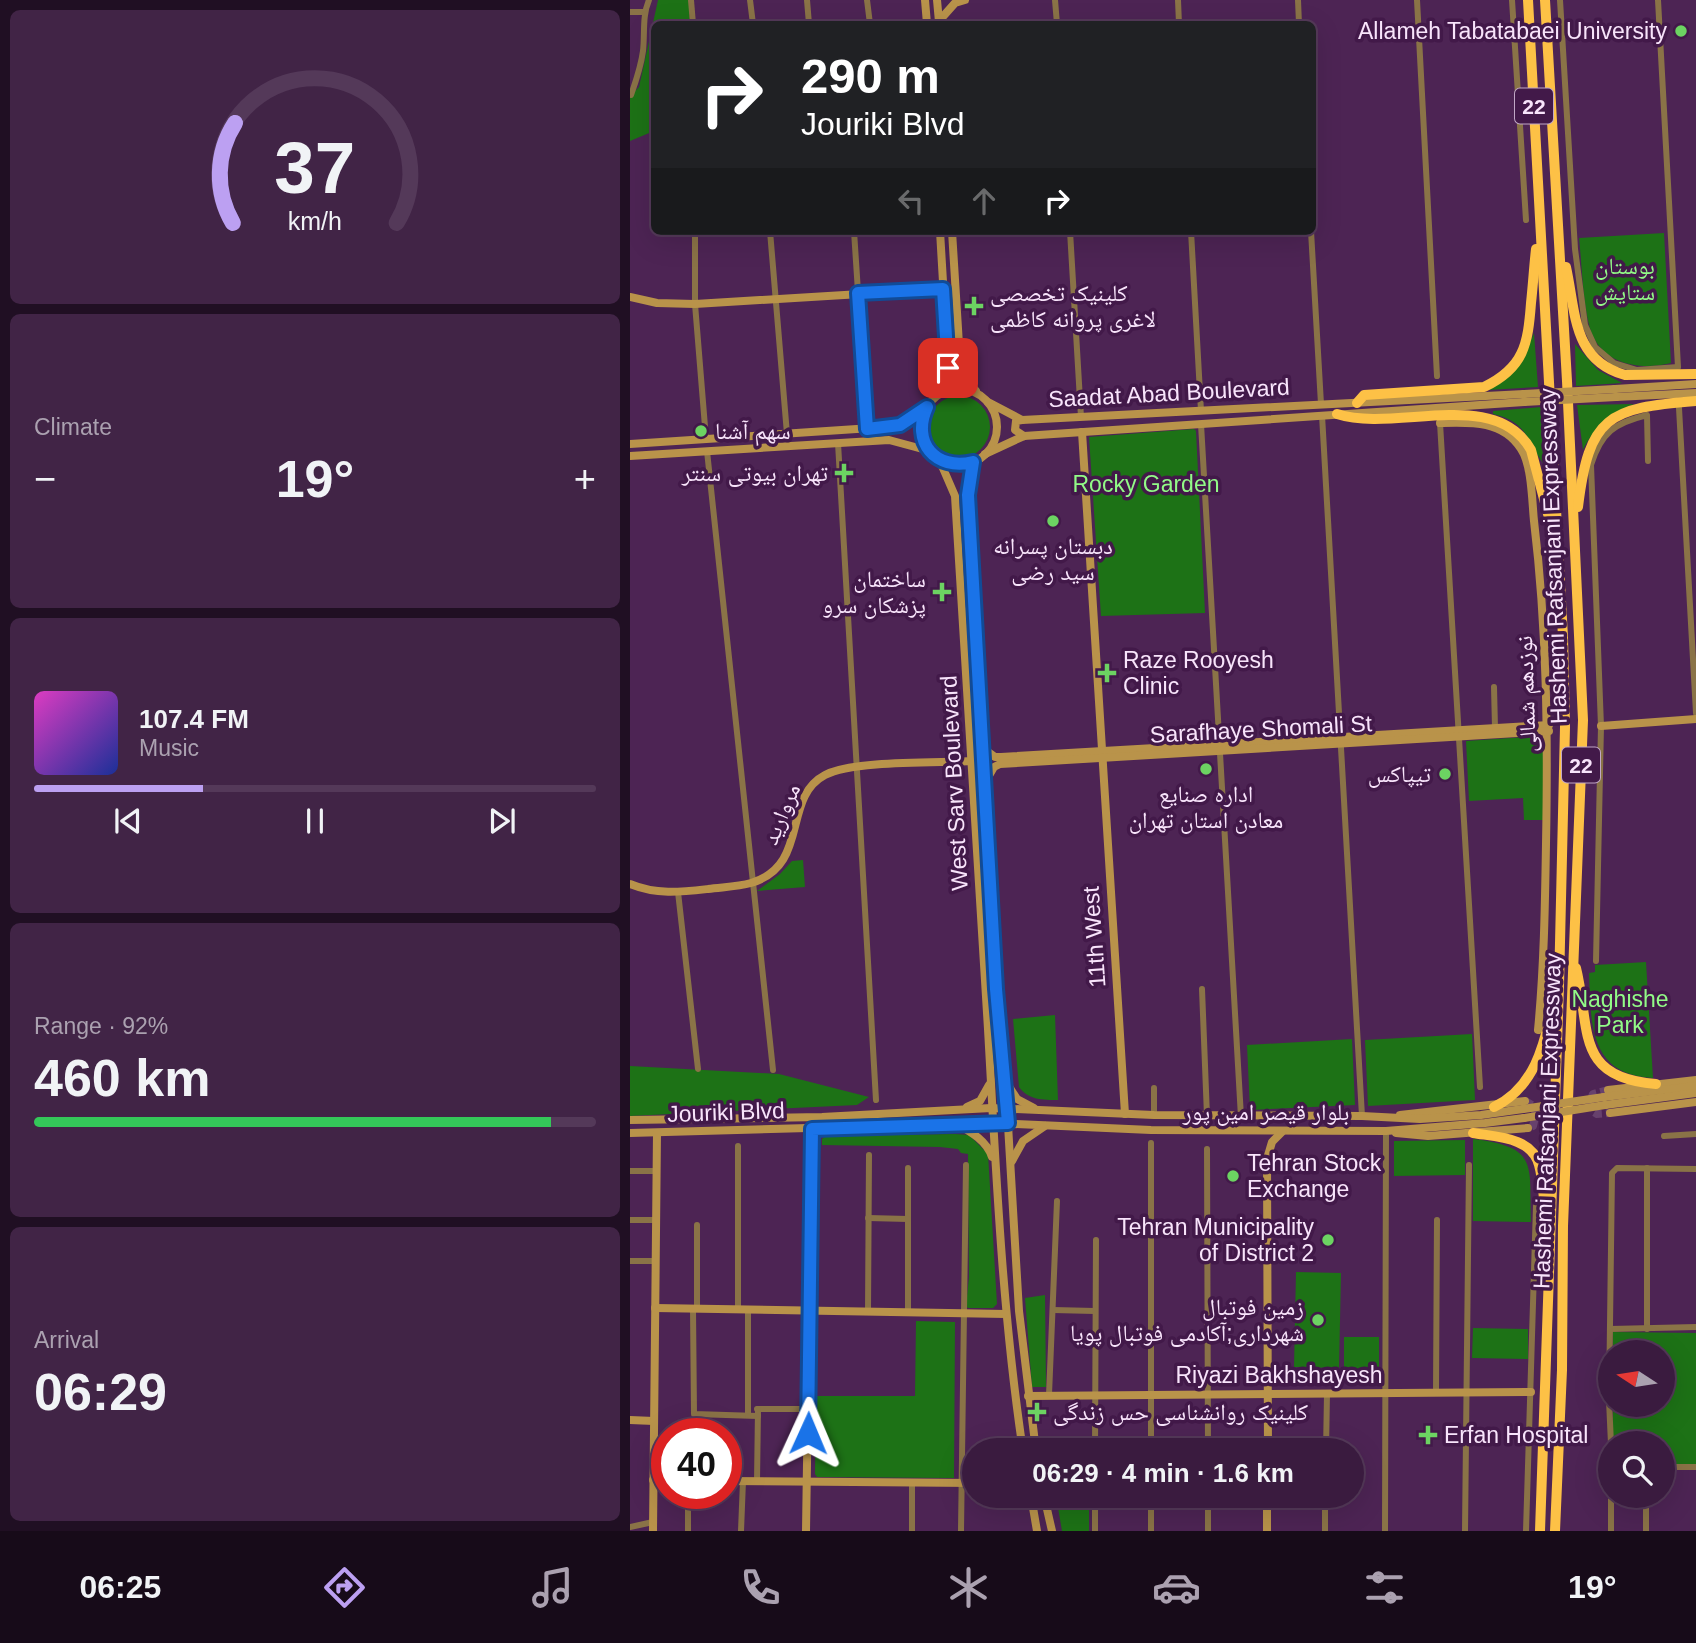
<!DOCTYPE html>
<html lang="en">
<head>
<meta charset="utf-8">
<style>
  :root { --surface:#3a1b3f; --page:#412446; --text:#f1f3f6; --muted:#aba1b0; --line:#543959; --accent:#bca0f2 }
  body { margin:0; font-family:Arial,"Noto Naskh Arabic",sans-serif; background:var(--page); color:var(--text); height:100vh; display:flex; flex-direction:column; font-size:26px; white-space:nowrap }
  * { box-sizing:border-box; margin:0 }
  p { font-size:23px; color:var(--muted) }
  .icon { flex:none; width:38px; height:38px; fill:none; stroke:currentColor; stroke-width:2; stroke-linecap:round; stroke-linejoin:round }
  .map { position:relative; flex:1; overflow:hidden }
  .side { display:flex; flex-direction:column; gap:10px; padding:10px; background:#200f23; width:630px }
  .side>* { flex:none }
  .banner { position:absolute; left:21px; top:21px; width:665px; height:214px; border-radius:10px; box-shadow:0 7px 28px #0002,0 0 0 2px var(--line); background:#202124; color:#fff; overflow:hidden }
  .needle { width:46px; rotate:282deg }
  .tools { position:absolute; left:968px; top:1340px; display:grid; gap:14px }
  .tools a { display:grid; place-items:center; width:77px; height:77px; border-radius:50%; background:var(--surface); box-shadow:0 7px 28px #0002,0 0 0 2px var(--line); font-size:35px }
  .speed { position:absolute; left:21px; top:1418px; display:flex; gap:14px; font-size:35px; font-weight:700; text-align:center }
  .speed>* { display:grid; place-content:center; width:91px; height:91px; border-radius:50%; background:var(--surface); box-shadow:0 7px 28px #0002,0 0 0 2px var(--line); line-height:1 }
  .speed .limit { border:10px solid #d22; background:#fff; color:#111 }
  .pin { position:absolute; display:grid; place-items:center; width:60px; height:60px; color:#fff; margin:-30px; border-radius:14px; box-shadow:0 4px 10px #0006 }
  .me { position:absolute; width:77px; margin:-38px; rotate:1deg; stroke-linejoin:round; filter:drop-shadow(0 0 5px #0008) }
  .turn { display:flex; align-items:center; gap:24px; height:147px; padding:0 35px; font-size:32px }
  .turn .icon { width:91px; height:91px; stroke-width:2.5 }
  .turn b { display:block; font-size:49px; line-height:60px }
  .lanes { display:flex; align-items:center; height:66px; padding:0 35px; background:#0003; justify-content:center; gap:35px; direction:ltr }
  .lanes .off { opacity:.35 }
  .big { font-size:52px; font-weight:600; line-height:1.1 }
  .side .widget { flex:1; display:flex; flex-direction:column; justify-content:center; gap:10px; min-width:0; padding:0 24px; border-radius:10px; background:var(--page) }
  .side .dial { align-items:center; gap:0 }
  .dial svg { height:182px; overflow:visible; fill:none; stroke:var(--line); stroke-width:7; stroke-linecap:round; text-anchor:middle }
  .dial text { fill:var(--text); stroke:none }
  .song { display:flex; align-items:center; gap:21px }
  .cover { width:84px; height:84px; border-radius:10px; background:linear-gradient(135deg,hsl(310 70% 55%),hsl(230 70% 35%)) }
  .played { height:7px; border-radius:4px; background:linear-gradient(90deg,var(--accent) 30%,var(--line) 30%) }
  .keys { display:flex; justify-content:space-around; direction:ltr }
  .heat { display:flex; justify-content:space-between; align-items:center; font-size:38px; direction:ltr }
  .charge { height:10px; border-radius:5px; background:linear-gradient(90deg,#34c759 92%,var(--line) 0) }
  .trip { position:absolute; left:332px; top:1438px; width:402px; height:70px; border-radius:35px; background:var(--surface); box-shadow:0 7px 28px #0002,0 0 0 2px var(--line); font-weight:600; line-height:70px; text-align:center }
  .dock { display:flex; height:112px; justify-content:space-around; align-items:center; background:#170b19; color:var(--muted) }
  .dock .icon { width:49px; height:49px }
  .dock .current { color:var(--accent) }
  .dock b { font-size:32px; color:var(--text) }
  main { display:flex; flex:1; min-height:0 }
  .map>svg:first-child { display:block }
</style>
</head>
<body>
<main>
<section class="side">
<div class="widget dial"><svg viewBox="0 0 100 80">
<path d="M14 69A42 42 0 1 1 86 69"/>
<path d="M14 69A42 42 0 0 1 15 25" stroke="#bca0f2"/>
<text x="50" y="56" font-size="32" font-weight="700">37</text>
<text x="50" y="72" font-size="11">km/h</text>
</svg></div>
<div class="widget"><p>Climate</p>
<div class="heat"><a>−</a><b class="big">19°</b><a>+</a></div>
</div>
<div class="widget">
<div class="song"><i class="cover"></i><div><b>107.4 FM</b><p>Music</p></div></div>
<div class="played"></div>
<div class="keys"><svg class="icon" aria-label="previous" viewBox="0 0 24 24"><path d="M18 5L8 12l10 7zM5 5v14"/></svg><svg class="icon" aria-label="pause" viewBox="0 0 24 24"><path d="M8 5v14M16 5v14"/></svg><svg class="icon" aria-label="next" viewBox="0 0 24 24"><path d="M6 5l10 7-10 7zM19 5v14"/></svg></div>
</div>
<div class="widget"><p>Range · 92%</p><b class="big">460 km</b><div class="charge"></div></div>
<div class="widget"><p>Arrival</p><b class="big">06:29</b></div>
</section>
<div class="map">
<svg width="1066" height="1531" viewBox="0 0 1066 1531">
  <rect width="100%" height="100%" fill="#4d2454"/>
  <!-- green -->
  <g fill="#1d7216">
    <polygon points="28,0 59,0 60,24 24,24 24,131 0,141 0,96 9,87"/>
    <path d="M1034,233L1041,363C1014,370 980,366 965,340C953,321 952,262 949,238Z"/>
    <polygon points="904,333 908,387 858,390 892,361"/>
    <polygon points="945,344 968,370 992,383 946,386"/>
    <circle cx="329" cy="427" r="31"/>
    <path d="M1004,404C983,412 963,428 953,450L947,405Z"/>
    <path d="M911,407L913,463C896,440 898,422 863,414V411Z"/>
    <polygon points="564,429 566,431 575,613 471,616 459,437"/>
    <polygon points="910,736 914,742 915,820 894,820 893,798 839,801 836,741"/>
    <polygon points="173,860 175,887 127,891 150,874 162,861"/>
    <path d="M1016,962L1023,1078C958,1075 961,1022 959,973L965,972V965Z"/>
    <path d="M425,1015L428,1100C413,1100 398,1100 389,1087L383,1019Z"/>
    <polygon points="842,1034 845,1100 738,1106 735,1040"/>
    <polygon points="722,1039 725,1105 620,1110 617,1045"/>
    <polygon points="0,1066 149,1074 239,1097 227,1105 0,1116"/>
    <polygon points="325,1134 339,1135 358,1154 367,1304 363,1308 338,1308 336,1306 339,1277 338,1154 331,1153 328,1149 310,1147 192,1145 192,1139 196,1136"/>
    <path d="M843,1139C909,1147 899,1164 901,1222L843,1221Z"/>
    <polygon points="835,1140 835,1175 764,1176 764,1141"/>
    <polygon points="666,1272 711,1273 709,1368 664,1367"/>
    <polygon points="415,1295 416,1387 402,1387 395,1298"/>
    <polygon points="286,1321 325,1322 324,1478 187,1477 185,1474 186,1396 285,1396"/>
    <polygon points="843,1328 898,1329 898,1359 842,1358"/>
    <polygon points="983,1332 1066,1333 1066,1465 1033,1464 1032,1444 983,1444 983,1405 1032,1405 1032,1353 983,1353"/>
    <polygon points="714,1337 749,1337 749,1380 714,1381"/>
    <polygon points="426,1496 459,1496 459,1531 432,1531"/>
  </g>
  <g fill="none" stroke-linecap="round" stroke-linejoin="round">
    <!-- secondary-tunnel -->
    <g stroke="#67416d" stroke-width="8" stroke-dasharray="8 4" stroke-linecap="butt">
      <polyline points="978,1090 963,1094 960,1102 962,1111 967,1114 980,1113"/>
      <polyline points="895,1101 902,1105 906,1113 903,1126 898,1128"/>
    </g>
    <!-- street -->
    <g stroke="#8a7347" stroke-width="6">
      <polyline points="61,0 63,24"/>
      <polyline points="120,0 123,24"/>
      <polyline points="177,0 179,24"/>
      <polyline points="237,0 240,24"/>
      <polyline points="425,0 427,24"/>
      <polyline points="548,0 549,24"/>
      <polyline points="668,0 669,24"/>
      <polyline points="787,0 807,376"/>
      <polyline points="882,0 896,220"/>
      <polyline points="930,0 945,249 955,325 965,347 984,363 1007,370 1048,367 1028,0"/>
      <polyline points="0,12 14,12"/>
      <path d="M1,95C6,81 11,66 13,51C15,34 12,16 19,0"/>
      <polyline points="65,231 65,304 76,439"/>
      <polyline points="140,231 157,434"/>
      <polyline points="224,231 237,429"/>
      <polyline points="440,231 451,417"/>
      <polyline points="561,231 571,411"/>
      <polyline points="681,231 691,404"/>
      <polyline points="1049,408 1066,713"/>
      <polyline points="692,415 732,1116"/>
      <polyline points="810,423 850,1087"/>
      <polyline points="571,424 611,1117"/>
      <polyline points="208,443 246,1100"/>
      <polyline points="77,451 143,1070"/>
      <polyline points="864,687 865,728"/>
      <polyline points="48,892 68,1069"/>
      <path d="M966,961L971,726L961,465C971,432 985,423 1017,415L1018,461"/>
      <polyline points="572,989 577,1116"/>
      <polyline points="524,1115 524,1088"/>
      <polyline points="1034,1136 1066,1134"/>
      <polyline points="577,1149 578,1451"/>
      <polyline points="278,1168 278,1312"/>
      <polyline points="1017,1168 1017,1329"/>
      <polyline points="0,1171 26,1171"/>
      <polyline points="238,1218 278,1219"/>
      <polyline points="0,1220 26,1220"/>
      <polyline points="0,1261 25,1261"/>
      <polyline points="63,1309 64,1414 128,1416"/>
      <polyline points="67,1309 67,1225"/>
      <polyline points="108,1310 108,1146"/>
      <polyline points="423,1310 465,1311"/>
      <polyline points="238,1312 239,1155"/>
      <polyline points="980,1329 1066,1327"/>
      <polyline points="806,1393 807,1220"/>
      <polyline points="419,1395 427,1201"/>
      <polyline points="127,1409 178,1409"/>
      <polyline points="118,1415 118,1310"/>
      <polyline points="981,1444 979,1400 982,1173 987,1168 1066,1169"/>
      <polyline points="465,1451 466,1240"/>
      <polyline points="521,1451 521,1143"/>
      <polyline points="696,1451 697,1394"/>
      <polyline points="1032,1467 1066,1467"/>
      <polyline points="127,1481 128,1409"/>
      <polyline points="282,1483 282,1531"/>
      <polyline points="58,1493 58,1531"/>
      <polyline points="465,1496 465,1531"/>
      <polyline points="521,1496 521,1531"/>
      <polyline points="578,1496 578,1531"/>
      <polyline points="981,1496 981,1531"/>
      <polyline points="1016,1496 1016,1531"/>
      <polyline points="0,1527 23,1522"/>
      <polyline points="111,1531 113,1481"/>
      <polyline points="331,1531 336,1165"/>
      <polyline points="695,1531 695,1496"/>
      <polyline points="755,1531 756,1131"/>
      <polyline points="835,1531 839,1165"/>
      <polyline points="896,1531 906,1206"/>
    </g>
    <!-- secondary -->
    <g stroke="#b9934a" stroke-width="8">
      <polyline points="295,0 297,24"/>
      <polyline points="307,0 309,22"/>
      <polyline points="309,21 325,3 335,0"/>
      <polyline points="322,231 330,361 339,383 346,391"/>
      <polyline points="0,297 27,303 65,304 313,289"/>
      <polyline points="985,389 1066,384"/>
      <circle cx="329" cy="427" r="38"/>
      <polyline points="308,393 314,385 318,367 310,231"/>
      <polyline points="986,397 1066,393"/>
      <polyline points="358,402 392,420 894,394"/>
      <polyline points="392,420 386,421 385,430 394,436"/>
      <path d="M810,423C840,422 873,420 891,449C902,465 902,502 904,521C917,629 918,736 916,844C915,906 914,968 908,1030"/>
      <polyline points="452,432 495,1114"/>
      <polyline points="0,444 257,427 270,425 297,407"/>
      <polyline points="355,454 394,436 894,402"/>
      <polyline points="0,456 259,440 300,451"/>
      <path d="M309,459L325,496C337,674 348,852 358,1029C366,1170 372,1311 393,1451"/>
      <polyline points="343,462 338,495 366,989 377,1108 389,1311 406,1451"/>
      <polyline points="971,726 1066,719"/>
      <polyline points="354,749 365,757 371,757 919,725"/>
      <polyline points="357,779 364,767 370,764 919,731"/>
      <path d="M0,884C26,895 51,892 78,889C92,887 107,887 121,883C181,865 151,798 195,775C223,760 308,763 343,761"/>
      <polyline points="378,1085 387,1099 404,1108"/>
      <polyline points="978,1090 1066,1080"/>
      <polyline points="974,1097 1066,1086"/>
      <polyline points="975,1105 1066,1093"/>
      <polyline points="337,1107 350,1101 359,1085"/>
      <polyline points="980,1113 1066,1102"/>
      <polyline points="770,1115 895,1101"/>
      <polyline points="0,1120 192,1117 361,1108 524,1115 732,1116 790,1119 851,1115 893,1109"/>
      <path d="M327,1124C341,1132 357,1141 362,1157"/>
      <polyline points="0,1133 362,1123 521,1130 756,1131 855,1123 894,1118"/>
      <polyline points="766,1133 798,1136 898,1128"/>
      <polyline points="382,1161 393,1141 415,1126"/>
      <polyline points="25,1308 376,1314"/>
      <polyline points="398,1396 901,1392"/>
      <polyline points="0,1420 24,1421"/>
      <polyline points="638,1451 637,1159 642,1142 652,1132"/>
      <polyline points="23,1480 37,1480"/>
      <polyline points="96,1481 345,1483"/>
      <polyline points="401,1496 407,1531"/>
      <polyline points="414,1496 422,1531"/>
      <polyline points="23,1531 27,1133"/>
      <polyline points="176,1531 182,1129"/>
      <polyline points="637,1531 637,1496"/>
    </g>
    <!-- highway -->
    <g stroke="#fdc146" stroke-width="10">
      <polyline points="898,0 933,637 935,727 929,986 910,1531"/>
      <polyline points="915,0 937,381 953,720 933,1226 932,1370 925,1531"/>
      <path d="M936,267C946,312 942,360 995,375L1066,374"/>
      <path d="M727,403L734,395L854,387C894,368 898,344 901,303C903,285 904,267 906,249"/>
      <path d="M707,414C766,433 865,386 901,450L922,529"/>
      <path d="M948,507C959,416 978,408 1066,401"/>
      <path d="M946,968C961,1029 944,1078 1026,1084"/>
      <path d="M864,1107C904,1088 914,1046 923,1006"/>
      <path d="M843,1133C866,1137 902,1137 909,1165C914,1183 913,1202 917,1220"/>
    </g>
    <!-- secondary-bridge -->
    <g stroke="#b9934a" stroke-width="8">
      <polyline points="894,394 985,389"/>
      <polyline points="894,402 986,397"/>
      <polyline points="893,1109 974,1097"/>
      <polyline points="894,1118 975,1105"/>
    </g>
  </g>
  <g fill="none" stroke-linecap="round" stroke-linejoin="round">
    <defs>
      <path id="route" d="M178,1433L182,1129L378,1123L366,989L338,495L343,462C305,471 281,442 297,407L270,425L237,429L228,293L313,289L318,368"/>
    </defs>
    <!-- route casing -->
    <use href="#route" stroke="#114b97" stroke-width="18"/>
    <!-- route -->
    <use href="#route" stroke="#1a73e8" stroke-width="12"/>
  </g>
  <!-- markers -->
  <g fill="#6cd362" stroke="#421949" stroke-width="2.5">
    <circle cx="1051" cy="31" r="7"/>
    <path d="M340.5 295.5h7v7h7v7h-7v7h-7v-7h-7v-7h7z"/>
    <circle cx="71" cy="431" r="7"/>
    <path d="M210.5 462.5h7v7h7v7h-7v7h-7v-7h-7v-7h7z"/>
    <circle cx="423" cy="521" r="7"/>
    <path d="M308.5 581.5h7v7h7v7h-7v7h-7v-7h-7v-7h7z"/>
    <path d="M473.5 662.5h7v7h7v7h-7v7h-7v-7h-7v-7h7z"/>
    <circle cx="576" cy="769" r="7"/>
    <circle cx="815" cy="774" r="7"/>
    <circle cx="603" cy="1176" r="7"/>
    <circle cx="698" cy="1240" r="7"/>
    <circle cx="688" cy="1320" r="7"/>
    <path d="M403.5 1401.5h7v7h7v7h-7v7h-7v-7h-7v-7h7z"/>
    <path d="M794.5 1424.5h7v7h7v7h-7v7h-7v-7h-7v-7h7z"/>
  </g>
  <g text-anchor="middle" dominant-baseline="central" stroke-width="7" stroke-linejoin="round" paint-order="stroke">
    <!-- shield labels -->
    <g fill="#421949" stroke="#c1a7c6" stroke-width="2">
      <rect x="885" y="88.5" width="38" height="35" rx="5"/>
      <rect x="932" y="747.5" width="38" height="35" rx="5"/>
    </g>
    <g font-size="21" font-weight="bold" fill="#f8e4fb">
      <text x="904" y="106">22</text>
      <text x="951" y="765">22</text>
    </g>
    <!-- poi labels -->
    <g font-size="23" fill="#f8e4fb" stroke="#421949" text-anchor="end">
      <text x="1037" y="31">Allameh Tabatabaei University</text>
      <text x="360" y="293" text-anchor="start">کلینیک تخصصی<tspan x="360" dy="26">لاغری پروانه کاظمی</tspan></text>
      <text x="85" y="431" text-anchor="start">سهم آشنا</text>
      <text x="198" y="473">تهران بیوتی سنتر</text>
      <text x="423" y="546" text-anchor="middle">دبستان پسرانه<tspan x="423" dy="26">سید رضی</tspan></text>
      <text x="296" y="579">ساختمان<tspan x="296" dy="26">پزشکان سرو</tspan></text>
      <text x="493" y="660" text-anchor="start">Raze Rooyesh<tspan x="493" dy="26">Clinic</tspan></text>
      <text x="801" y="774">تیپاکس</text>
      <text x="576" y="794" text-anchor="middle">اداره صنایع<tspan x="576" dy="26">معادن استان تهران</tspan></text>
      <text x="617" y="1163" text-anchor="start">Tehran Stock<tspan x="617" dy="26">Exchange</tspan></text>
      <text x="684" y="1227">Tehran Municipality<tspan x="684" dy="26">of District 2</tspan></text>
      <text x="674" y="1307">زمین فوتبال<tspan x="674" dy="26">شهرداری;آکادمی فوتبال پویا</tspan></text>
      <text x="423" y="1412" text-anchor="start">کلینیک روانشناسی حس زندگی</text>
      <text x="814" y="1435" text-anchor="start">Erfan Hospital</text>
    </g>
    <!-- park labels -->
    <g font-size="23" fill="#92fa87" stroke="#421949">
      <text x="995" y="266">بوستان<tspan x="995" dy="26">ستایش</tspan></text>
      <text x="516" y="484">Rocky Garden</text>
      <text x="990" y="999">Naghishe<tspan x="990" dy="26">Park</tspan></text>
    </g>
    <!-- street labels -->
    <g font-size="23" fill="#f8e4fb" stroke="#421949">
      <text transform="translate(539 393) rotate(-3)">Saadat Abad Boulevard</text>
      <text transform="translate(923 556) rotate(-92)">Hashemi Rafsanjani Expressway</text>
      <text transform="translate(896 694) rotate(-92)">نوزدهم شمالی</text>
      <text transform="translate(631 729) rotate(-3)">Sarafhaye Shomali St</text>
      <text transform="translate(324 783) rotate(-93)">West Sarv Boulevard</text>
      <text transform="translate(151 814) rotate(-67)">مروارید</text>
      <text transform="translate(464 937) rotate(-94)">11th West</text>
      <text transform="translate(96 1112) rotate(-2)">Jouriki Blvd</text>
      <text x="636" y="1112">بلوار قیصر امین پور</text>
      <text transform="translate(917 1121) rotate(-88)">Hashemi Rafsanjani Expressway</text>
      <text x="649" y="1375">Riyazi Bakhshayesh</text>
    </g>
  </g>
</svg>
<div class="tools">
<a><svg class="needle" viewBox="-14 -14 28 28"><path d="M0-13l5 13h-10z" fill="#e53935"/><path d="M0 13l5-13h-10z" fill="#aba1b0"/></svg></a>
<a><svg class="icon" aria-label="search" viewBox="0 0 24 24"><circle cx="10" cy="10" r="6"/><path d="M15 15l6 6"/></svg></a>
</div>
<div class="speed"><div class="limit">40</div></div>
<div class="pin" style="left:318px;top:368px;background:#d93025"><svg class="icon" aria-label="arrive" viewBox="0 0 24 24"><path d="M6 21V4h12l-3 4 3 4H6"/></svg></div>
<svg class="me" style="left:178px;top:1433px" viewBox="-20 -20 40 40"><path d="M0-17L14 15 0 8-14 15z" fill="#1a73e8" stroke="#fff" stroke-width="4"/></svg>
<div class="trip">06:29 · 4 min · 1.6 km</div>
<div class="banner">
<div class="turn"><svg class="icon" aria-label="right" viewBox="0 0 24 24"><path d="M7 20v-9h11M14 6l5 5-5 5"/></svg><div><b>290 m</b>Jouriki Blvd</div></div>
<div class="lanes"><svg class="icon off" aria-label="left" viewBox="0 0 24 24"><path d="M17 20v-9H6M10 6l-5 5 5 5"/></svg><svg class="icon off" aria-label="ahead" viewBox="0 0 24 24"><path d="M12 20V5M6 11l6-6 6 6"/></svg><svg class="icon" aria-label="right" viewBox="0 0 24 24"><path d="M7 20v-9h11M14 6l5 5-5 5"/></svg></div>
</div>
</div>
</main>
<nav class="dock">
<b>06:25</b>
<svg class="icon current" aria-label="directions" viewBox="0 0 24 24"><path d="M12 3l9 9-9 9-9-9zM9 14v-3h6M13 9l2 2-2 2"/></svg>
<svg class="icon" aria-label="music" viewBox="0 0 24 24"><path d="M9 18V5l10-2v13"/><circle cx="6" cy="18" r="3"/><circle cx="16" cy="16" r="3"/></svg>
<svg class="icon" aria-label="phone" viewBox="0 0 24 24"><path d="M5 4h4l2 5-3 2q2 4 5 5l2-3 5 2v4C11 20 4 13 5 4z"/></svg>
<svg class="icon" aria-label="climate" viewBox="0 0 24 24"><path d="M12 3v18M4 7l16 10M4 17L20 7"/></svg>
<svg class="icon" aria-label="car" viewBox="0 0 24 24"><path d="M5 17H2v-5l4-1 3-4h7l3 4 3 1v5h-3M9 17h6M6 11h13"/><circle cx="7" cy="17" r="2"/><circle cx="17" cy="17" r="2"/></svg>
<svg class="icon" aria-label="filters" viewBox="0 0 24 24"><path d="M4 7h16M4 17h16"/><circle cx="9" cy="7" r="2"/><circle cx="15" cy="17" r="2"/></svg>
<b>19°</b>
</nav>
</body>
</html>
